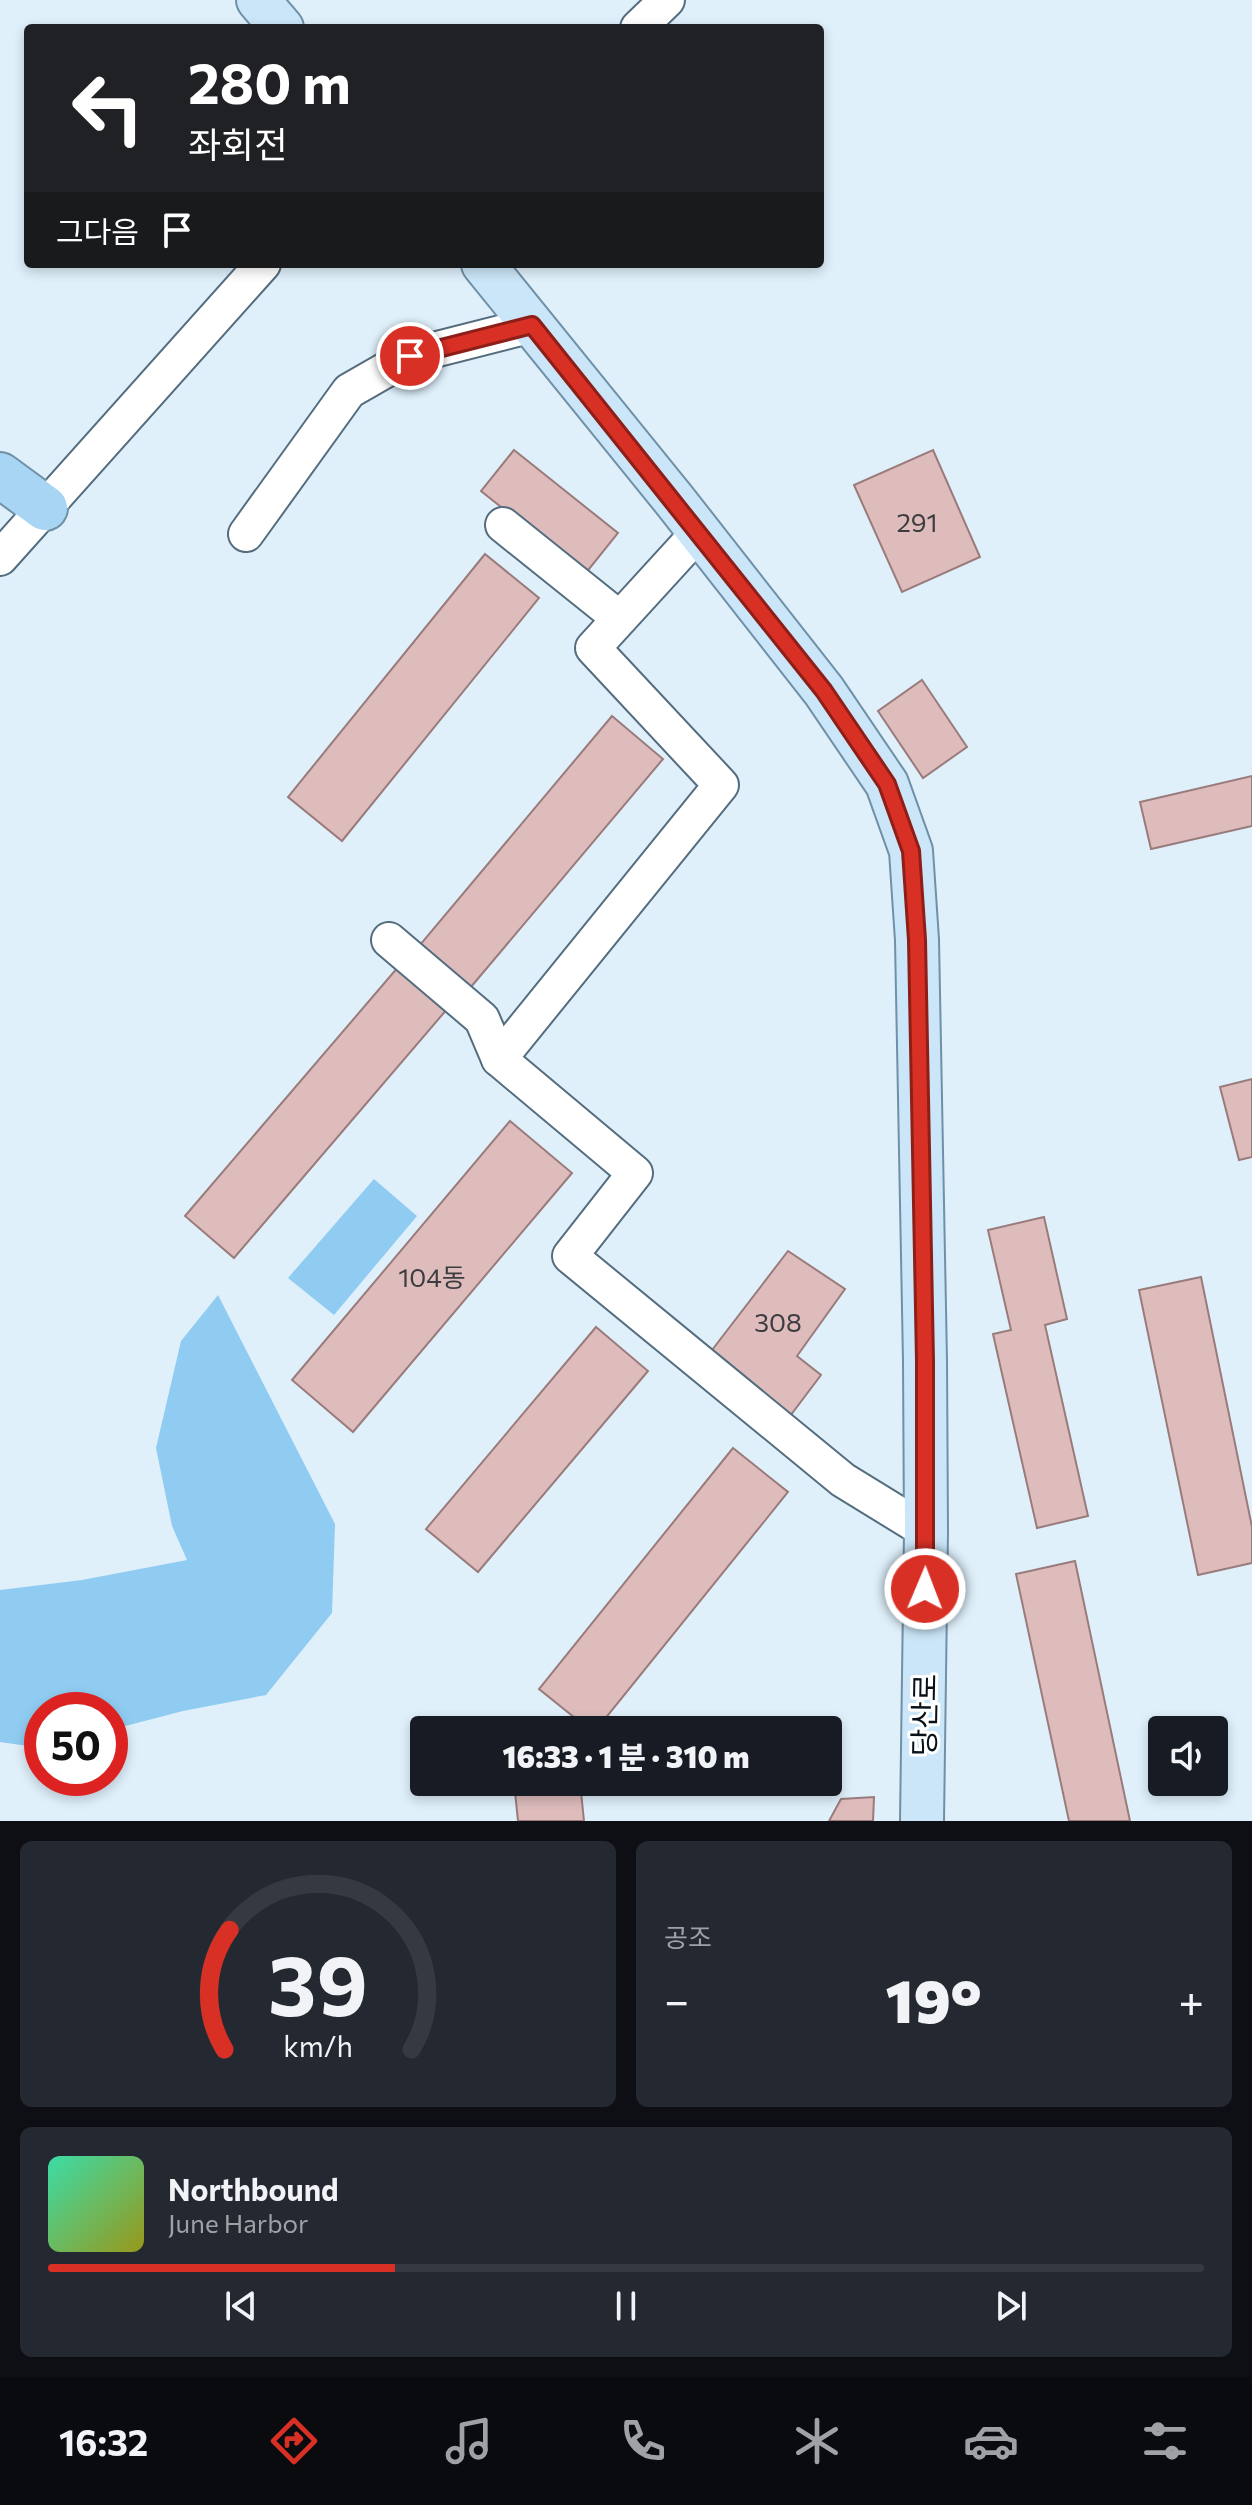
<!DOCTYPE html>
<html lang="ko">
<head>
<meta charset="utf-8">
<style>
  :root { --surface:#171b24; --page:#242831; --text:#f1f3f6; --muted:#9ea1a6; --line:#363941; --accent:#d93025 }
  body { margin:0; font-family:Commissioner,"Noto Sans KR",sans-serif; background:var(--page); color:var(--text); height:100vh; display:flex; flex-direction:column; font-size:30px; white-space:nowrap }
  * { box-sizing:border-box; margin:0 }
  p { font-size:26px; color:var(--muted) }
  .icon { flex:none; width:44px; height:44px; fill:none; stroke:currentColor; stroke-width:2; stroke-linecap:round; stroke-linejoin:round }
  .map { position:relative; height:1821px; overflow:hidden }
  .details { display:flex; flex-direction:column; gap:20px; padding:20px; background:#0d0f14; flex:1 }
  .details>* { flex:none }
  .banner { position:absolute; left:24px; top:24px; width:800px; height:244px; border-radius:8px; box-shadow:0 4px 12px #0003; background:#202124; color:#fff; overflow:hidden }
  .controls { position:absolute; left:1148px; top:1716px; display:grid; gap:16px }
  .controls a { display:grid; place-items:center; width:80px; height:80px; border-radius:8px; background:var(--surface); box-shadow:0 4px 12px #0003; font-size:40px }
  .speed { position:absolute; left:24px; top:1692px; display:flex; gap:16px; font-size:40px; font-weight:700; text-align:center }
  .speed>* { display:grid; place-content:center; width:104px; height:104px; border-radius:50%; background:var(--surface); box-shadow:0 4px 12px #0003; line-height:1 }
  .speed .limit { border:12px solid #d22; background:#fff; color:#111 }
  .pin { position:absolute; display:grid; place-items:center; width:68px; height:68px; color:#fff; margin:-34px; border:4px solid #fff; border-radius:50%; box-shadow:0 2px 8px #0007 }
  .me { position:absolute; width:88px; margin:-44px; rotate:1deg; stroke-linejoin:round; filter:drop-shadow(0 0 6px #0008) }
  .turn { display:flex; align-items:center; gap:28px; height:168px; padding:0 32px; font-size:36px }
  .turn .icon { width:104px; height:104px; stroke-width:2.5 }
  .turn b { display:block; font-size:56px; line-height:68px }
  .then { display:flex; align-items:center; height:76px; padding:0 32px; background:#0003; gap:16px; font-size:30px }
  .big { font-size:60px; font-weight:800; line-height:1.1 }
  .details .card { flex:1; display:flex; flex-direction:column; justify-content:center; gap:12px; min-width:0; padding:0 28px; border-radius:12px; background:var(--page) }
  .details .dial { align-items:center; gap:0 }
  .dial svg { height:208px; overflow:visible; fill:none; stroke:var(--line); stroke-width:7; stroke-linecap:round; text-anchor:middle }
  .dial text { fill:var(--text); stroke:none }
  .song { display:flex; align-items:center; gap:24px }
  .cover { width:96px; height:96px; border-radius:12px; background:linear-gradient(135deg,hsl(160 70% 55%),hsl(60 70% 35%)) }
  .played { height:8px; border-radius:4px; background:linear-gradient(90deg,var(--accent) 30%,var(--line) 30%) }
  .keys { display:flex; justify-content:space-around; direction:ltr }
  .heat { display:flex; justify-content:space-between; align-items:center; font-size:44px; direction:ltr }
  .details .tiles { flex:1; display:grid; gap:20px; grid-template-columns:1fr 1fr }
  .card:last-child { grid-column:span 2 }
  .trip { position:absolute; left:410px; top:1716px; width:432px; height:80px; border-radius:8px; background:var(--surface); box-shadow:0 4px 12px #0003; font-weight:800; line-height:80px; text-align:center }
  .dock { display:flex; height:128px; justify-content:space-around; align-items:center; background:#090b0e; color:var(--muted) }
  .dock .icon { width:56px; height:56px }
  .dock .current { color:var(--accent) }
  .dock b { font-size:36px; color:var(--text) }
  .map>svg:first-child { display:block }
</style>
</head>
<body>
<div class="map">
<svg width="1252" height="1821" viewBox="0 0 1252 1821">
  <rect width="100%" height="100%" fill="#dff0fb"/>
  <!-- green -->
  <g fill="#90ccf1">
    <polygon points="374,1179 417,1216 334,1315 288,1278"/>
    <polygon points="218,1295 335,1524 332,1613 266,1695 183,1711 110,1730 110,1710 42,1710 42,1748 0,1742 0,1590 82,1580 187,1560 172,1526 156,1448 181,1341"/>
  </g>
  <!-- building -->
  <g fill="#debcbc" stroke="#9a7b7b" stroke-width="2">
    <polygon points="514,450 618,533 585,574 481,491"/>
    <polygon points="933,450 980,557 902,592 854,485"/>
    <polygon points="485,554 539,598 342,841 288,797"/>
    <polygon points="922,680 967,747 923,778 878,711"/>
    <polygon points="612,716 663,759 465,994 414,952"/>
    <polygon points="1252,776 1252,826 1151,849 1140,802"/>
    <polygon points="399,966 448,1008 234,1258 185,1216"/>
    <polygon points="1252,1079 1252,1157 1239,1160 1220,1087"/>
    <polygon points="510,1121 572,1173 353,1432 292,1380"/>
    <polygon points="1044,1217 1067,1319 1045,1325 1088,1516 1037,1528 993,1334 1011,1330 988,1230"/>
    <polygon points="788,1251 845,1289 797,1356 821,1375 790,1416 709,1354"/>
    <polygon points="1201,1277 1252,1527 1252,1563 1198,1575 1139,1290"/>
    <polygon points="596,1327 648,1371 478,1572 426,1529"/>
    <polygon points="733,1448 788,1492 596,1730 590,1730 539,1689"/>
    <polygon points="1075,1561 1130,1821 1069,1821 1016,1574"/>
    <polygon points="514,1782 580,1782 584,1821 518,1821"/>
    <polygon points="874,1797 873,1821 829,1821 841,1799"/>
  </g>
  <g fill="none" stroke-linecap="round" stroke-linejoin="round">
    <defs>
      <g id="minor">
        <polyline points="638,28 667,0"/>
        <polyline points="503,525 619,618"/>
        <polyline points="699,532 593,648 721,785 499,1059 635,1173 570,1256 843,1480 926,1531"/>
        <polyline points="246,534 349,391 410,356 532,325"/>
        <polyline points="0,558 263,264"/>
        <polyline points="389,940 482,1019 499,1059"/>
      </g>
      <g id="major">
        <polyline points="258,0 282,28"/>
        <polyline points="483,264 675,501 824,691 887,784 911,851 917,940 925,1361 926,1531 922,1821"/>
      </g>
      <polyline id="highway" points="0,475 45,508"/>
    </defs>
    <!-- minor casing -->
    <use href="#minor" stroke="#546d7e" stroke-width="38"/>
    <!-- major casing -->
    <use href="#major" stroke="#7090a6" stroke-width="46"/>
    <!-- highway casing -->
    <use href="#highway" stroke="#7090a6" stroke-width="48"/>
    <!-- minor -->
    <use href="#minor" stroke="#fff" stroke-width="34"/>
    <!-- major -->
    <use href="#major" stroke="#cbe6f8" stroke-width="42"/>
    <!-- highway -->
    <use href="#highway" stroke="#a8d5f3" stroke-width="44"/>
  </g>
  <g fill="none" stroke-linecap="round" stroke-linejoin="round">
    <defs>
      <polyline id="route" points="410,356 532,325 824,691 887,784 911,851 917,940 925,1361 925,1589"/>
    </defs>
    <!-- route casing -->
    <use href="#route" stroke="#8d1f18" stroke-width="20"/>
    <!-- route -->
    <use href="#route" stroke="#d93025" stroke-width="14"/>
  </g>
  <g text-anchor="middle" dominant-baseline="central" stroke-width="6" stroke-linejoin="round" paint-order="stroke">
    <!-- number labels -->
    <g font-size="26" fill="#3d3c40">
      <text x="917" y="521">291</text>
      <text x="432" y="1276">104동</text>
      <text x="778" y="1321">308</text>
    </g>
    <!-- street labels -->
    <g font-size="30" fill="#071117" stroke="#fff">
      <text transform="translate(923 1715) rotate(-89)">당산로</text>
    </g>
  </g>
</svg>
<div class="controls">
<a><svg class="icon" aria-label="sound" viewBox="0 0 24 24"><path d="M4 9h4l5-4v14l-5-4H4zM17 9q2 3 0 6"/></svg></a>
</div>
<div class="speed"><div class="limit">50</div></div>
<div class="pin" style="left:410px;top:356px;background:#d93025"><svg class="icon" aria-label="arrive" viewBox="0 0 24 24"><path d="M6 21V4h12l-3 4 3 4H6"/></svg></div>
<svg class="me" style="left:925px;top:1589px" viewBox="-20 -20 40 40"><circle r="17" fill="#d93025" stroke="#fff" stroke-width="3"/><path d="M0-11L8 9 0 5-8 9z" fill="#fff"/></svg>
<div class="trip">16:33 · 1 분 · 310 m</div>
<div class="banner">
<div class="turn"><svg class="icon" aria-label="left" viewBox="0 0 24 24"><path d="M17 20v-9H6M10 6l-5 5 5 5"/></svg><div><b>280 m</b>좌회전</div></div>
<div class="then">그다음<svg class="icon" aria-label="arrive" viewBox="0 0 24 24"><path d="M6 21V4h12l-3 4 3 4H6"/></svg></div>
</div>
</div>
<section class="details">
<div class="tiles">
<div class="card dial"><svg viewBox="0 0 100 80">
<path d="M14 69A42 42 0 1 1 86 69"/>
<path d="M14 69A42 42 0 0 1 16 23" stroke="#d93025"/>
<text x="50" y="56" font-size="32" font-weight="700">39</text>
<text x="50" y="72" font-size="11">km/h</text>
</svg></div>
<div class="card"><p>공조</p>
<div class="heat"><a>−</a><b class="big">19°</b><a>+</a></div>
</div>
<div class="card">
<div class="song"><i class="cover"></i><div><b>Northbound</b><p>June Harbor</p></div></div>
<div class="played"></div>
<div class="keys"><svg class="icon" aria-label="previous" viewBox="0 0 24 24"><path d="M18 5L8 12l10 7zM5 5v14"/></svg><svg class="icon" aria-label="pause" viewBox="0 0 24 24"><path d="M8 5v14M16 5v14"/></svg><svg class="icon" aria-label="next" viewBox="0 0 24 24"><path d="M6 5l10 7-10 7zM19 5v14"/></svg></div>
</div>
</div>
</section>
<nav class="dock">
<b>16:32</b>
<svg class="icon current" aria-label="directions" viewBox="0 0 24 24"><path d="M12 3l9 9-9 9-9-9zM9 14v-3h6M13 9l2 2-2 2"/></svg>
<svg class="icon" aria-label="music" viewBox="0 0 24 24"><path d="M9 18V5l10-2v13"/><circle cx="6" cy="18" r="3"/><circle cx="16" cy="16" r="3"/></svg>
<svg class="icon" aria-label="phone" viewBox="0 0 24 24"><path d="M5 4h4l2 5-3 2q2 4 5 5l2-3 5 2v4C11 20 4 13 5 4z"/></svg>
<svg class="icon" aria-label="climate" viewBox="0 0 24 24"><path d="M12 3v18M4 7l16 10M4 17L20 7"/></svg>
<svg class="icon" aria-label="car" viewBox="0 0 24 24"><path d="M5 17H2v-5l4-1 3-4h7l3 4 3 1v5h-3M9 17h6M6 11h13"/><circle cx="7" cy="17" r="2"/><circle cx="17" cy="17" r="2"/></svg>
<svg class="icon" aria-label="filters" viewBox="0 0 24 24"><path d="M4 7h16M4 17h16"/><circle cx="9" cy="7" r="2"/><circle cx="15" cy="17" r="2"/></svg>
</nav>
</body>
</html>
